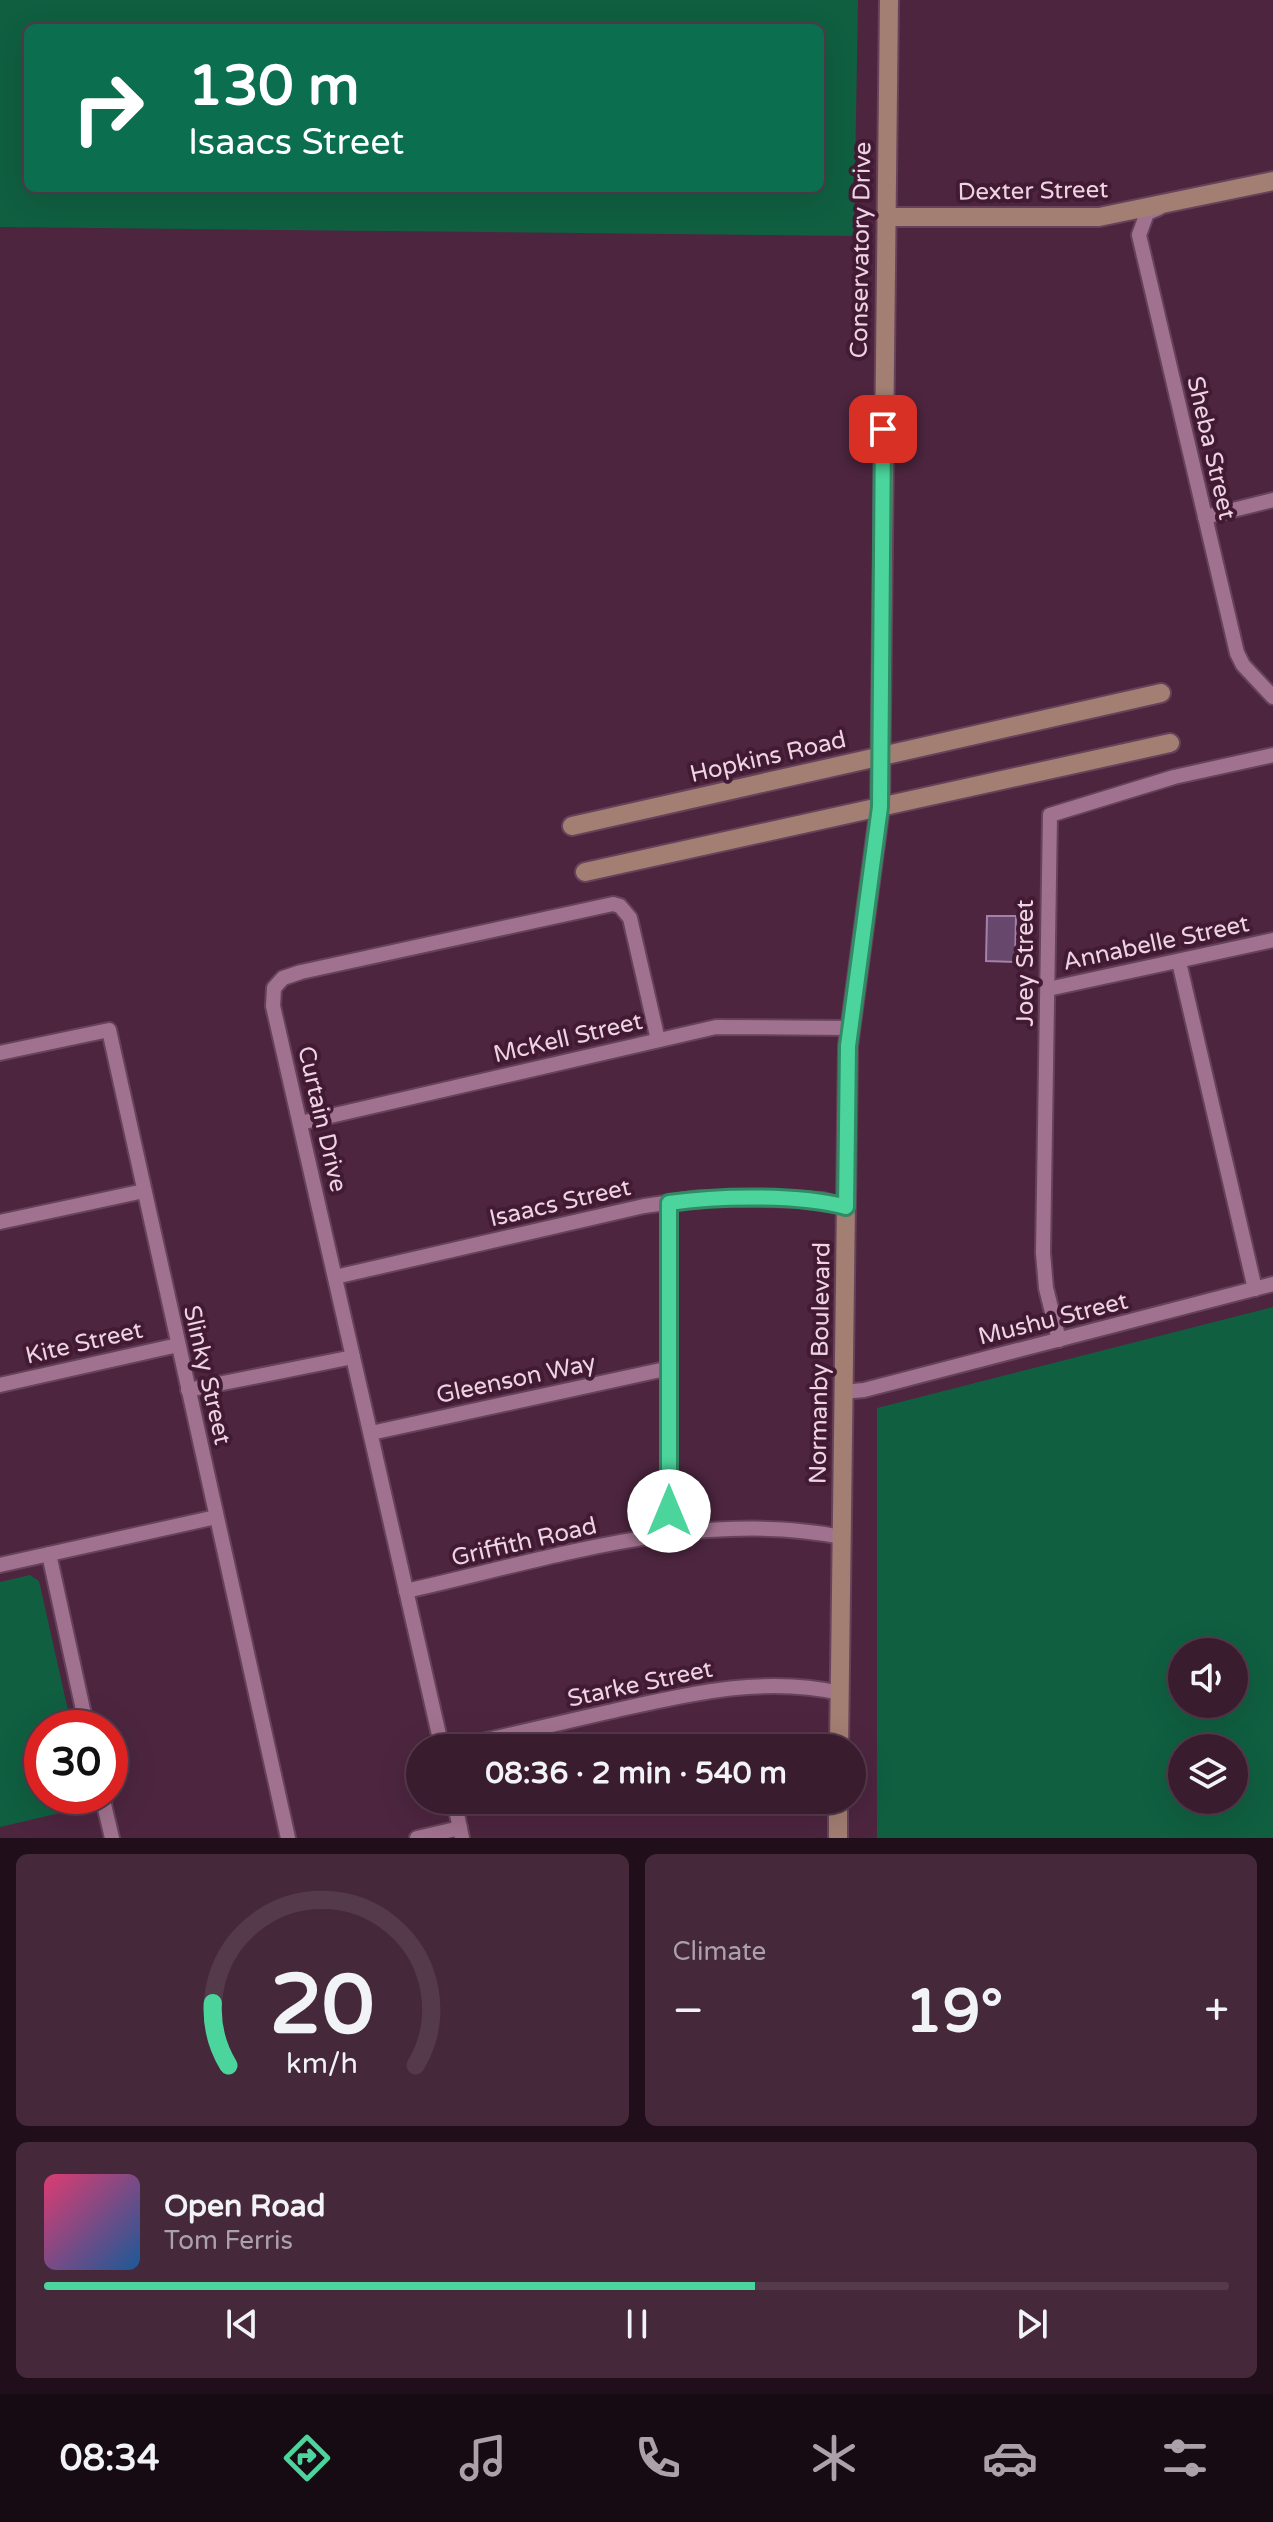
<!DOCTYPE html>
<html lang="en">
<head>
<meta charset="utf-8">
<style>
  :root { --surface:#3a1c2f; --page:#45293b; --text:#f1f3f6; --muted:#aba1aa; --line:#543a4b; --accent:#4bd49b }
  body { margin:0; font-family:"Varela Round",sans-serif; background:var(--page); color:var(--text); height:100vh; display:flex; flex-direction:column; font-size:30px; white-space:nowrap }
  * { box-sizing:border-box; margin:0 }
  p { font-size:26px; color:var(--muted) }
  .icon { flex:none; width:44px; height:44px; fill:none; stroke:currentColor; stroke-width:2; stroke-linecap:round; stroke-linejoin:round }
  .map { position:relative; height:1838px; overflow:hidden }
  .drawer { display:flex; flex-direction:column; gap:16px; padding:16px; background:#200f1a; flex:1 }
  .drawer>* { flex:none }
  .hud { position:absolute; left:24px; top:24px; width:800px; height:168px; border-radius:12px; box-shadow:0 8px 32px #0002,0 0 0 2px var(--line); background:#0b6e4f; color:#fff; overflow:hidden }
  .buttons { position:absolute; left:1168px; top:1638px; display:grid; gap:16px }
  .buttons a { display:grid; place-items:center; width:80px; height:80px; border-radius:50%; background:var(--surface); box-shadow:0 8px 32px #0002,0 0 0 2px var(--line); font-size:40px }
  .speed { position:absolute; left:24px; top:1710px; display:flex; gap:16px; font-size:40px; font-weight:700; text-align:center }
  .speed>* { display:grid; place-content:center; width:104px; height:104px; border-radius:50%; background:var(--surface); box-shadow:0 8px 32px #0002,0 0 0 2px var(--line); line-height:1 }
  .speed .limit { border:12px solid #d22; background:#fff; color:#111 }
  .pin { position:absolute; display:grid; place-items:center; width:68px; height:68px; color:#fff; margin:-34px; border-radius:16px; box-shadow:0 4px 12px #0006 }
  .me { position:absolute; width:88px; margin:-44px; rotate:0deg; stroke-linejoin:round; filter:drop-shadow(0 0 6px #0008) }
  .turn { display:flex; align-items:center; gap:28px; height:168px; padding:0 32px; font-size:36px }
  .turn .icon { width:104px; height:104px; stroke-width:2.5 }
  .turn b { display:block; font-size:56px; line-height:68px }
  .big { font-size:60px; font-weight:800; line-height:1.1 }
  .drawer .widget { flex:1; display:flex; flex-direction:column; justify-content:center; gap:12px; min-width:0; padding:0 28px; border-radius:12px; background:var(--page) }
  .drawer .dial { align-items:center; gap:0 }
  .dial svg { height:208px; overflow:visible; fill:none; stroke:var(--line); stroke-width:7; stroke-linecap:round; text-anchor:middle }
  .dial text { fill:var(--text); stroke:none }
  .song { display:flex; align-items:center; gap:24px }
  .cover { width:96px; height:96px; border-radius:12px; background:linear-gradient(135deg,hsl(340 70% 55%),hsl(210 70% 35%)) }
  .played { height:8px; border-radius:4px; background:linear-gradient(90deg,var(--accent) 60%,var(--line) 60%) }
  .keys { display:flex; justify-content:space-around; direction:ltr }
  .heat { display:flex; justify-content:space-between; align-items:center; font-size:44px; direction:ltr }
  .drawer .tiles { flex:1; display:grid; gap:16px; grid-template-columns:1fr 1fr }
  .widget:last-child { grid-column:span 2 }
  .trip { position:absolute; left:406px; top:1734px; width:460px; height:80px; border-radius:40px; background:var(--surface); box-shadow:0 8px 32px #0002,0 0 0 2px var(--line); font-weight:800; line-height:80px; text-align:center }
  .dock { display:flex; height:128px; justify-content:space-around; align-items:center; background:#170b13; color:var(--muted) }
  .dock .icon { width:56px; height:56px }
  .dock .active { color:var(--accent) }
  .dock b { font-size:36px; color:var(--text) }
  .map>svg:first-child { display:block }
</style>
</head>
<body>
<div class="map">
<svg width="1273" height="1838" viewBox="0 0 1273 1838">
  <rect width="100%" height="100%" fill="#4d253f"/>
  <!-- green -->
  <g fill="#105f41" fill-rule="evenodd">
    <path d="M0,0H858L854,236L0,227ZM28,28H820V188H28Z"/>
    <path d="M1273,1307V1838H877V1408ZM1182,1652H1234V1704H1182ZM1182,1748H1234V1800H1182Z"/>
    <polygon points="30,1575 39,1581 72,1728 42,1728 42,1796 87,1796 90,1806 0,1827 0,1582"/>
  </g>
  <!-- building -->
  <polygon fill="#67476c" stroke="#a481a9" stroke-width="2" points="987,916 1016,916 1015,962 986,961"/>
  <g fill="none" stroke-linecap="round" stroke-linejoin="round">
    <defs>
      <g id="street">
        <polyline points="1159,208 1147,213 1139,235 1237,653 1243,665 1273,697"/>
        <polyline points="1205,517 1273,500"/>
        <polyline points="1179,962 1255,1289"/>
        <polyline points="1048,989 1273,940"/>
        <polyline points="0,1053 109,1030 288,1838"/>
        <polyline points="300,1123 716,1027 850,1028"/>
        <polyline points="669,1203 669,1532"/>
        <polyline points="0,1222 144,1191"/>
        <polyline points="335,1277 644,1206 700,1198 823,1200 846,1207"/>
        <polyline points="1059,1340 1046,1288 1043,1253 1050,815 1174,777 1273,755"/>
        <polyline points="0,1385 178,1345"/>
        <polyline points="188,1390 353,1357"/>
        <polyline points="843,1392 864,1390 1273,1284"/>
        <polyline points="371,1433 670,1368"/>
        <polyline points="49,1554 87,1728"/>
        <polyline points="0,1565 216,1517"/>
        <path d="M406,1591C545,1560 699,1508 841,1537"/>
        <polyline points="442,1748 273,1006 274,988 283,978 301,972 613,904 620,906 630,918 658,1040"/>
        <path d="M452,1748C504,1736 556,1724 608,1712C684,1695 762,1675 840,1693"/>
        <polyline points="102,1796 112,1838"/>
        <polyline points="454,1800 462,1838"/>
        <polyline points="417,1838 460,1828"/>
      </g>
      <g id="secondary">
        <polyline points="886,217 1099,217 1273,181"/>
        <polyline points="572,826 1161,693"/>
        <polyline points="585,872 1170,743"/>
        <polyline points="839,1748 848,1046 880,807 889,0"/>
        <polyline points="838,1838 838,1800"/>
      </g>
    </defs>
    <!-- street casing -->
    <use href="#street" stroke="#66435a" stroke-width="18"/>
    <!-- secondary casing -->
    <use href="#secondary" stroke="#66435a" stroke-width="22"/>
    <!-- street -->
    <use href="#street" stroke="#a1728f" stroke-width="14"/>
    <!-- secondary -->
    <use href="#secondary" stroke="#a37e72" stroke-width="18"/>
  </g>
  <g fill="none" stroke-linecap="round" stroke-linejoin="round">
    <defs>
      <path id="route" d="M669,1511V1203C717,1196 799,1194 846,1207L848,1046L880,807L883,429"/>
    </defs>
    <!-- route casing -->
    <use href="#route" stroke="#318a65" stroke-width="20"/>
    <!-- route -->
    <use href="#route" stroke="#4bd49b" stroke-width="14"/>
  </g>
  <g text-anchor="middle" dominant-baseline="central" stroke-width="8" stroke-linejoin="round" paint-order="stroke">
    <!-- street labels -->
    <g font-size="24" fill="#eed4e3" stroke="#421a34">
      <text transform="translate(1033 191) rotate(-1)">Dexter Street</text>
      <text transform="translate(861 250) rotate(-89)">Conservatory Drive</text>
      <text transform="translate(1211 448) rotate(77)">Sheba Street</text>
      <text transform="translate(768 757) rotate(-13)">Hopkins Road</text>
      <text transform="translate(1156 943) rotate(-12)">Annabelle Street</text>
      <text transform="translate(1025 963) rotate(-90)">Joey Street</text>
      <text transform="translate(568 1038) rotate(-13)">McKell Street</text>
      <text transform="translate(322 1119) rotate(77)">Curtain Drive</text>
      <text transform="translate(560 1203) rotate(-13)">Isaacs Street</text>
      <text transform="translate(1053 1319) rotate(-14)">Mushu Street</text>
      <text transform="translate(84 1343) rotate(-13)">Kite Street</text>
      <text transform="translate(820 1363) rotate(-89)">Normanby Boulevard</text>
      <text transform="translate(207 1375) rotate(77)">Slinky Street</text>
      <text transform="translate(516 1379) rotate(-12)">Gleenson Way</text>
      <text transform="translate(524 1542) rotate(-13)">Griffith Road</text>
      <text transform="translate(640 1684) rotate(-12)">Starke Street</text>
    </g>
  </g>
</svg>
<div class="buttons">
<a><svg class="icon" aria-label="sound" viewBox="0 0 24 24"><path d="M4 9h4l5-4v14l-5-4H4zM17 9q2 3 0 6"/></svg></a>
<a><svg class="icon" aria-label="layers" viewBox="0 0 24 24"><path d="M12 4l9 5-9 5-9-5zM3 14l9 5 9-5"/></svg></a>
</div>
<div class="speed"><div class="limit">30</div></div>
<div class="pin" style="left:883px;top:429px;background:#d93025"><svg class="icon" aria-label="arrive" viewBox="0 0 24 24"><path d="M6 21V4h12l-3 4 3 4H6"/></svg></div>
<svg class="me" style="left:669px;top:1511px" viewBox="-20 -20 40 40"><circle r="19" fill="#fff"/><path d="M0-13L10 11 0 6-10 11z" fill="#4bd49b"/></svg>
<div class="trip">08:36 · 2 min · 540 m</div>
<div class="hud">
<div class="turn"><svg class="icon" aria-label="right" viewBox="0 0 24 24"><path d="M7 20v-9h11M14 6l5 5-5 5"/></svg><div><b>130 m</b>Isaacs Street</div></div>
</div>
</div>
<section class="drawer">
<div class="tiles">
<div class="widget dial"><svg viewBox="0 0 100 80">
<path d="M14 69A42 42 0 1 1 86 69"/>
<path d="M14 69A42 42 0 0 1 8 45" stroke="#4bd49b"/>
<text x="50" y="56" font-size="32" font-weight="700">20</text>
<text x="50" y="72" font-size="11">km/h</text>
</svg></div>
<div class="widget"><p>Climate</p>
<div class="heat"><a>−</a><b class="big">19°</b><a>+</a></div>
</div>
<div class="widget">
<div class="song"><i class="cover"></i><div><b>Open Road</b><p>Tom Ferris</p></div></div>
<div class="played"></div>
<div class="keys"><svg class="icon" aria-label="previous" viewBox="0 0 24 24"><path d="M18 5L8 12l10 7zM5 5v14"/></svg><svg class="icon" aria-label="pause" viewBox="0 0 24 24"><path d="M8 5v14M16 5v14"/></svg><svg class="icon" aria-label="next" viewBox="0 0 24 24"><path d="M6 5l10 7-10 7zM19 5v14"/></svg></div>
</div>
</div>
</section>
<nav class="dock">
<b>08:34</b>
<svg class="icon active" aria-label="directions" viewBox="0 0 24 24"><path d="M12 3l9 9-9 9-9-9zM9 14v-3h6M13 9l2 2-2 2"/></svg>
<svg class="icon" aria-label="music" viewBox="0 0 24 24"><path d="M9 18V5l10-2v13"/><circle cx="6" cy="18" r="3"/><circle cx="16" cy="16" r="3"/></svg>
<svg class="icon" aria-label="phone" viewBox="0 0 24 24"><path d="M5 4h4l2 5-3 2q2 4 5 5l2-3 5 2v4C11 20 4 13 5 4z"/></svg>
<svg class="icon" aria-label="climate" viewBox="0 0 24 24"><path d="M12 3v18M4 7l16 10M4 17L20 7"/></svg>
<svg class="icon" aria-label="car" viewBox="0 0 24 24"><path d="M5 17H2v-5l4-1 3-4h7l3 4 3 1v5h-3M9 17h6M6 11h13"/><circle cx="7" cy="17" r="2"/><circle cx="17" cy="17" r="2"/></svg>
<svg class="icon" aria-label="filters" viewBox="0 0 24 24"><path d="M4 7h16M4 17h16"/><circle cx="9" cy="7" r="2"/><circle cx="15" cy="17" r="2"/></svg>
</nav>
</body>
</html>
